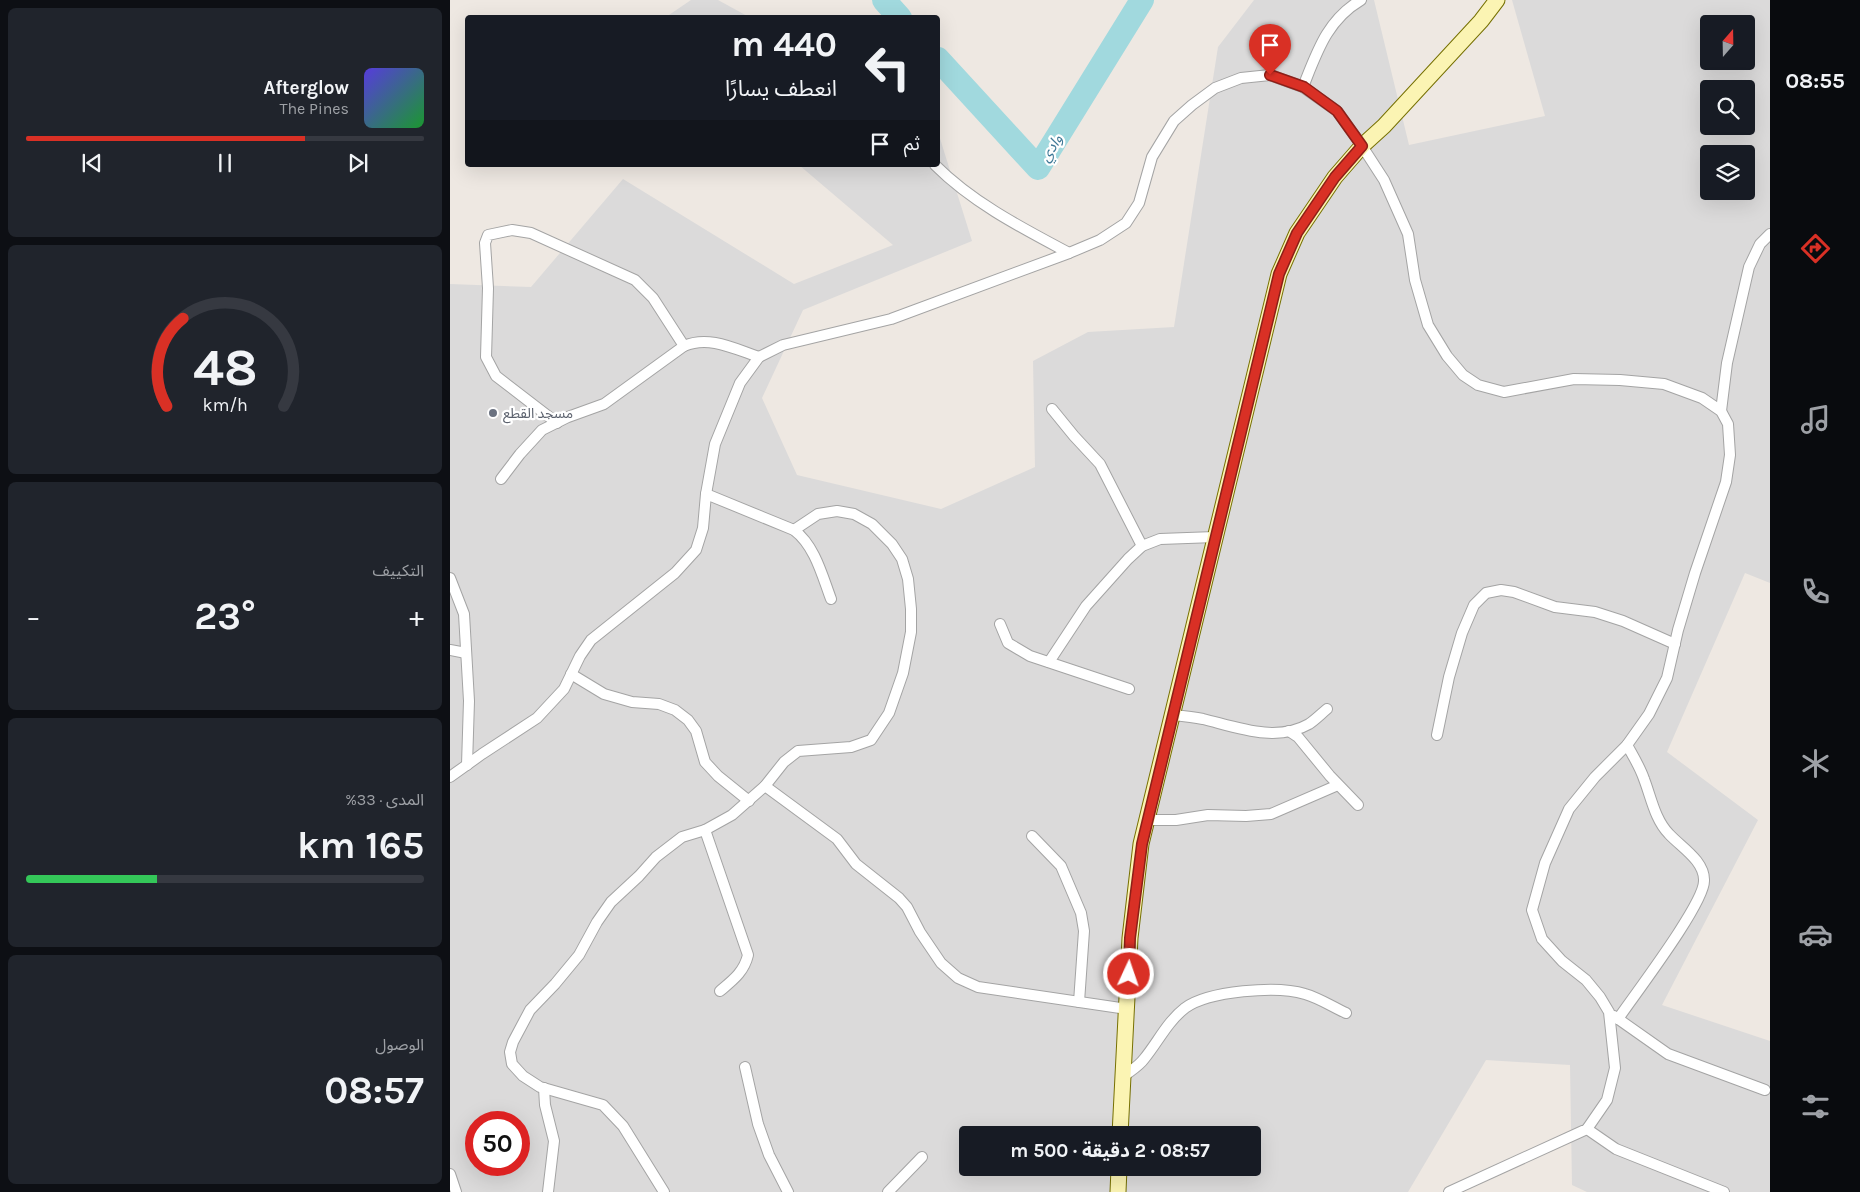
<!DOCTYPE html>
<html lang="ar">
<head>
<meta charset="utf-8">
<style>
  :root { --surface:#171b24; --page:#20242c; --text:#f1f3f6; --muted:#9ea1a6; --line:#363941; --accent:#d93025 }
  body { margin:0; font-family:Karla,"Noto Sans Arabic",sans-serif; background:var(--page); color:var(--text); direction:rtl; height:100vh; display:flex; flex-direction:column; font-size:19px; white-space:nowrap }
  * { box-sizing:border-box; margin:0 }
  p { font-size:16px; color:var(--muted) }
  .icon { flex:none; width:28px; height:28px; fill:none; stroke:currentColor; stroke-width:2; stroke-linecap:round; stroke-linejoin:round }
  .map { position:relative; flex:1; overflow:hidden; direction:ltr }
  .drawer { display:flex; flex-direction:column; gap:8px; padding:8px; background:#0d0f14; width:450px }
  .drawer>* { flex:none }
  .guide { position:absolute; left:15px; top:15px; width:475px; height:152px; border-radius:5px; box-shadow:0 5px 20px #0002; direction:rtl; background:#171b24; color:var(--text); overflow:hidden }
  .needle { width:32px; rotate:20deg }
  .fabs { position:absolute; left:1250px; top:15px; display:grid; gap:10px }
  .fabs a { display:grid; place-items:center; width:55px; height:55px; border-radius:5px; background:var(--surface); box-shadow:0 5px 20px #0002; font-size:25px }
  .speed { position:absolute; left:15px; top:1111px; display:flex; gap:10px; font-size:25px; font-weight:700; text-align:center }
  .speed>* { display:grid; place-content:center; width:65px; height:65px; border-radius:50%; background:var(--surface); box-shadow:0 5px 20px #0002; line-height:1 }
  .speed .limit { border:8px solid #d22; background:#fff; color:#111 }
  .pin { position:absolute; display:grid; place-items:center; width:42px; height:42px; color:#fff; margin:-51px -21px; border-radius:50% 50% 50% 0; rotate:-45deg; box-shadow:0 0 5px #0007 }
  .pin .icon { rotate:45deg }
  .me { position:absolute; width:55px; margin:-28px; rotate:3deg; stroke-linejoin:round; filter:drop-shadow(0 0 4px #0008) }
  .turn { display:flex; align-items:center; gap:18px; height:105px; padding:0 20px; font-size:22px }
  .turn .icon { width:65px; height:65px; stroke-width:2.5 }
  .turn b { display:block; font-size:35px; line-height:42px }
  .then { display:flex; align-items:center; height:48px; padding:0 20px; background:#0003; gap:10px; font-size:19px }
  .big { font-size:38px; font-weight:700; line-height:1.1 }
  .drawer .card { flex:1; display:flex; flex-direction:column; justify-content:center; gap:8px; min-width:0; padding:0 18px; border-radius:8px; background:var(--page) }
  .drawer .dial { align-items:center; gap:0 }
  .dial svg { height:130px; overflow:visible; fill:none; stroke:var(--line); stroke-width:7; stroke-linecap:round; text-anchor:middle }
  .dial text { fill:var(--text); stroke:none }
  .song { display:flex; align-items:center; gap:15px }
  .cover { width:60px; height:60px; border-radius:8px; background:linear-gradient(135deg,hsl(250 70% 55%),hsl(130 70% 35%)) }
  .played { height:5px; border-radius:2px; background:linear-gradient(90deg,var(--accent) 70%,var(--line) 70%) }
  .keys { display:flex; justify-content:space-around; direction:ltr }
  .heat { display:flex; justify-content:space-between; align-items:center; font-size:28px; direction:ltr }
  .charge { height:8px; border-radius:4px; background:linear-gradient(90deg,#34c759 33%,var(--line) 0) }
  .trip { position:absolute; left:509px; top:1126px; width:302px; height:50px; border-radius:5px; background:var(--surface); box-shadow:0 5px 20px #0002; font-weight:700; line-height:50px; text-align:center; direction:rtl }
  main { display:flex; flex:1; min-height:0 }
  .menu { display:flex; flex-direction:column; width:90px; justify-content:space-around; align-items:center; background:#090b0e; color:var(--muted) }
  .menu .icon { width:35px; height:35px }
  .menu .current { color:var(--accent) }
  .menu b { font-size:22px; color:var(--text) }
  .map>svg:first-child { display:block }
</style>
</head>
<body>
<main>
<nav class="menu">
<b>08:55</b>
<svg class="icon current" aria-label="directions" viewBox="0 0 24 24"><path d="M12 3l9 9-9 9-9-9zM9 14v-3h6M13 9l2 2-2 2"/></svg>
<svg class="icon" aria-label="music" viewBox="0 0 24 24"><path d="M9 18V5l10-2v13"/><circle cx="6" cy="18" r="3"/><circle cx="16" cy="16" r="3"/></svg>
<svg class="icon" aria-label="phone" viewBox="0 0 24 24"><path d="M5 4h4l2 5-3 2q2 4 5 5l2-3 5 2v4C11 20 4 13 5 4z"/></svg>
<svg class="icon" aria-label="climate" viewBox="0 0 24 24"><path d="M12 3v18M4 7l16 10M4 17L20 7"/></svg>
<svg class="icon" aria-label="car" viewBox="0 0 24 24"><path d="M5 17H2v-5l4-1 3-4h7l3 4 3 1v5h-3M9 17h6M6 11h13"/><circle cx="7" cy="17" r="2"/><circle cx="17" cy="17" r="2"/></svg>
<svg class="icon" aria-label="filters" viewBox="0 0 24 24"><path d="M4 7h16M4 17h16"/><circle cx="9" cy="7" r="2"/><circle cx="15" cy="17" r="2"/></svg>
</nav>
<div class="map">
<svg width="1320" height="1192" viewBox="0 0 1320 1192">
  <rect width="100%" height="100%" fill="#eee8e2"/>
  <!-- residential -->
  <g fill="#dbdada" fill-rule="evenodd">
    <polygon points="241,0 268,0 299,17 216,17"/>
    <path d="M804,0H924L959,145L1095,116L1062,0H1320V583L1295,573L1217,752L1308,820L1212,1005L1320,1041V1192H1137L1122,1185L1120,1065L1036,1060L958,1192H0V284L81,287L173,179L344,284L443,245L349,165H488V132L522,241L353,310L312,398L347,475L491,509L585,467L583,361L638,332L724,327L768,47ZM1259,24H1296V61H1259ZM1259,89H1296V126H1259ZM1259,154H1296V191H1259ZM26,1122H69V1165H26ZM518,1135H802V1168H518Z"/>
  </g>
  <g fill="none" stroke-linecap="round" stroke-linejoin="round">
    <!-- river -->
    <g stroke="#a1d9de" stroke-width="24">
      <polyline points="434,0 450,18"/>
      <polyline points="488,59 588,168 692,0"/>
    </g>
    <defs>
      <g id="minor">
        <path d="M853,87C867,52 877,20 911,0"/>
        <path d="M485,165C523,203 572,228 619,253"/>
        <polyline points="602,409 624,436 650,464 692,546"/>
        <polyline points="1271,411 1277,363 1299,267 1310,244 1320,234"/>
        <polyline points="107,423 46,376 36,357 38,288 35,243 38,235 62,230 81,233 185,280 203,298 234,346"/>
        <path d="M51,479L70,454L92,430L118,417L154,404L234,346C259,335 285,349 309,357"/>
        <path d="M256,494L344,530C365,546 372,575 381,599"/>
        <polyline points="0,578 14,614 19,701 17,765"/>
        <polyline points="550,624 558,643 580,656 679,689"/>
        <polyline points="0,650 16,653"/>
        <polyline points="599,662 636,606 678,559 692,546 710,539 765,537"/>
        <polyline points="121,674 154,694 182,702 209,704 225,710 238,720 246,731 255,762 268,776 299,801"/>
        <path d="M723,715C733,716 743,717 753,719C786,727 826,743 859,724C865,720 871,714 877,709"/>
        <polyline points="839,731 848,737 880,776 908,805"/>
        <polyline points="987,735 999,677 1012,633 1024,605 1036,593 1051,590 1064,592 1105,607 1145,612 1173,621 1225,644"/>
        <polyline points="0,777 32,754 87,718 114,689 130,656 141,640 225,573 246,550 253,528 256,494 265,444 290,383 309,357 333,345 441,319 619,253 650,240 676,223 689,203 702,157 724,121 742,105 765,88 791,78 820,75 853,87 887,111 912,146 934,180 958,234 965,280 978,325 997,356 1013,375 1028,385 1054,392 1124,379 1170,380 1214,384 1252,398 1271,411 1278,424 1280,455 1276,482 1245,573 1228,630 1217,678 1199,714 1177,745 1145,777 1119,809 1095,863 1082,910 1092,939 1112,961 1136,980 1150,997 1159,1012 1165,1068 1157,1100 1137,1129 999,1192"/>
        <polyline points="315,786 387,839 406,864 449,898 457,907 470,932 491,963 508,978 528,987 677,1009"/>
        <polyline points="697,820 726,820 758,815 796,816 821,814 888,785"/>
        <path d="M255,830L298,955C294,972 283,980 270,991"/>
        <polyline points="582,836 611,866 631,913 634,931 629,1002"/>
        <polyline points="1164,1016 1218,1054 1315,1090"/>
        <path d="M1168,1019C1185,994 1254,904 1254,881C1255,861 1231,847 1219,834C1205,820 1201,797 1194,779C1190,767 1183,756 1177,745"/>
        <polyline points="295,1067 308,1124 319,1155 338,1192"/>
        <path d="M674,1076C680,1071 689,1066 694,1059C708,1042 717,1022 735,1008C758,991 827,985 855,994C869,998 883,1007 896,1013"/>
        <polyline points="94,1088 95,1105 104,1141 98,1192"/>
        <polyline points="1137,1129 1166,1149 1274,1192"/>
        <polyline points="0,1174 6,1192"/>
        <polyline points="214,1192 173,1126 153,1105 90,1087 73,1076 62,1064 60,1052 63,1042 80,1010 105,984 129,955 147,922 161,902 189,876 206,857 232,837 255,830 282,815 315,786 334,762 348,751 401,747 421,740 439,713 453,673 461,632 461,609 458,579 452,559 442,544 422,524 404,514 387,511 368,514 344,530"/>
        <polyline points="438,1192 472,1157"/>
      </g>
      <g id="secondary">
        <polyline points="670,1135 680,938 691,844 829,274 847,233 885,177 912,146 934,126 1031,21 1047,0"/>
        <polyline points="668,1192 669,1168"/>
      </g>
    </defs>
    <!-- minor casing -->
    <use href="#minor" stroke="#a4a4a4" stroke-width="12"/>
    <!-- secondary casing -->
    <use href="#secondary" stroke="#767002" stroke-width="17"/>
    <!-- minor -->
    <use href="#minor" stroke="#fff" stroke-width="10"/>
    <!-- secondary -->
    <use href="#secondary" stroke="#fbf4b3" stroke-width="15"/>
  </g>
  <g fill="none" stroke-linecap="round" stroke-linejoin="round">
    <defs>
      <polyline id="route" points="679,974 680,938 692,844 829,274 847,233 885,177 912,146 887,111 854,87 820,75"/>
    </defs>
    <!-- route casing -->
    <use href="#route" stroke="#8d1f18" stroke-width="12"/>
    <!-- route -->
    <use href="#route" stroke="#d93025" stroke-width="9"/>
  </g>
  <!-- markers -->
  <circle fill="#6b7280" stroke="#fff" stroke-width="2" cx="43" cy="413" r="5"/>
  <g text-anchor="middle" dominant-baseline="central" stroke-width="4.5" stroke-linejoin="round" paint-order="stroke">
    <!-- worship labels -->
    <g font-size="14" fill="#5b616d" stroke="#fff" text-anchor="start">
      <text x="53" y="413">مسجد القطع</text>
    </g>
    <!-- water labels -->
    <g font-size="15" font-style="italic" fill="#3f7997" stroke="#fff">
      <text transform="translate(601 148) rotate(-58)">وادي</text>
    </g>
  </g>
</svg>
<div class="fabs">
<a><svg class="needle" viewBox="-14 -14 28 28"><path d="M0-13l5 13h-10z" fill="#e53935"/><path d="M0 13l5-13h-10z" fill="#9ea1a6"/></svg></a>
<a><svg class="icon" aria-label="search" viewBox="0 0 24 24"><circle cx="10" cy="10" r="6"/><path d="M15 15l6 6"/></svg></a>
<a><svg class="icon" aria-label="layers" viewBox="0 0 24 24"><path d="M12 4l9 5-9 5-9-5zM3 14l9 5 9-5"/></svg></a>
</div>
<div class="speed"><div class="limit">50</div></div>
<div class="pin" style="left:820px;top:75px;background:#d93025"><svg class="icon" aria-label="arrive" viewBox="0 0 24 24"><path d="M6 21V4h12l-3 4 3 4H6"/></svg></div>
<svg class="me" style="left:679px;top:974px" viewBox="-20 -20 40 40"><circle r="17" fill="#d93025" stroke="#fff" stroke-width="3"/><path d="M0-11L8 9 0 5-8 9z" fill="#fff"/></svg>
<div class="trip">08:57 · 2 دقيقة · 500 m</div>
<div class="guide">
<div class="turn"><svg class="icon" aria-label="left" viewBox="0 0 24 24"><path d="M17 20v-9H6M10 6l-5 5 5 5"/></svg><div><b>440 m</b>انعطف يسارًا</div></div>
<div class="then">ثم<svg class="icon" aria-label="arrive" viewBox="0 0 24 24"><path d="M6 21V4h12l-3 4 3 4H6"/></svg></div>
</div>
</div>
<section class="drawer">
<div class="card">
<div class="song"><i class="cover"></i><div><b>Afterglow</b><p>The Pines</p></div></div>
<div class="played"></div>
<div class="keys"><svg class="icon" aria-label="previous" viewBox="0 0 24 24"><path d="M18 5L8 12l10 7zM5 5v14"/></svg><svg class="icon" aria-label="pause" viewBox="0 0 24 24"><path d="M8 5v14M16 5v14"/></svg><svg class="icon" aria-label="next" viewBox="0 0 24 24"><path d="M6 5l10 7-10 7zM19 5v14"/></svg></div>
</div>
<div class="card dial"><svg viewBox="0 0 100 80">
<path d="M14 69A42 42 0 1 1 86 69"/>
<path d="M14 69A42 42 0 0 1 24 15" stroke="#d93025"/>
<text x="50" y="56" font-size="32" font-weight="700">48</text>
<text x="50" y="72" font-size="11">km/h</text>
</svg></div>
<div class="card"><p>التكييف</p>
<div class="heat"><a>−</a><b class="big">23°</b><a>+</a></div>
</div>
<div class="card"><p>المدى · 33%</p><b class="big">165 km</b><div class="charge"></div></div>
<div class="card"><p>الوصول</p><b class="big">08:57</b></div>
</section>
</main>
</body>
</html>
